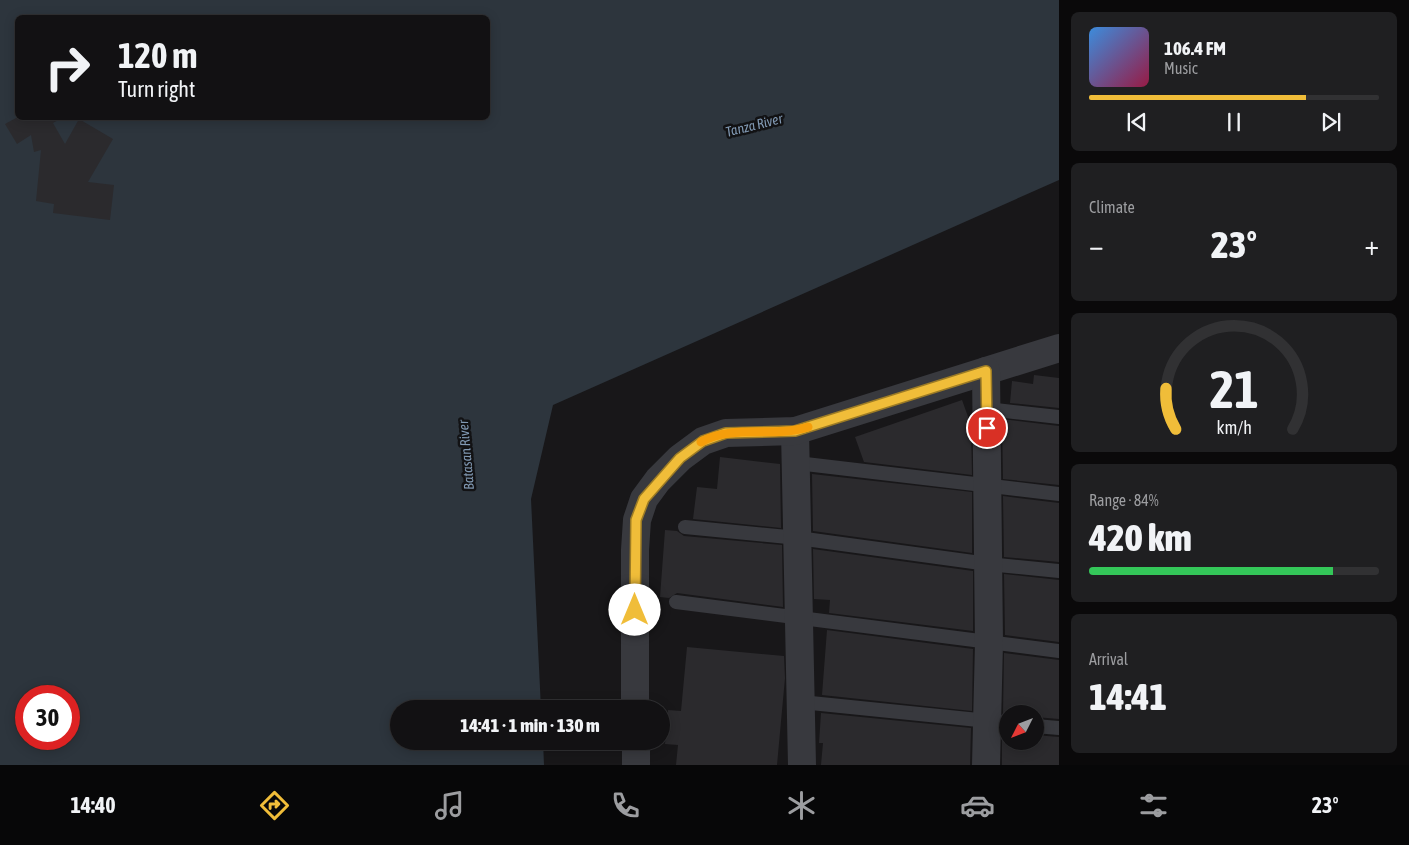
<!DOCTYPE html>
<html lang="en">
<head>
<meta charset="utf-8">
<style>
  :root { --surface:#121113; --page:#1f1f21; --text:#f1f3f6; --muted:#9c9da0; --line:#313133; --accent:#f0bd39 }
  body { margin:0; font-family:"Asap Condensed",sans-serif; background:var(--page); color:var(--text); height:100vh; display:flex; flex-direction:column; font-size:19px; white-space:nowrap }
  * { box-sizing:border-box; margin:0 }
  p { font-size:16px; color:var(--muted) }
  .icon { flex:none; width:28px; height:28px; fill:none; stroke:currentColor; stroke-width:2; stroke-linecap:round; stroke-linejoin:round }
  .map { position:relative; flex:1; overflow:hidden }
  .drawer { display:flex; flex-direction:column; gap:12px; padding:12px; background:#0a090a; width:350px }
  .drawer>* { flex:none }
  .banner { position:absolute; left:15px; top:15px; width:475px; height:105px; border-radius:8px; box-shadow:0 2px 12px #0003,0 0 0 1px var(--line); background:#121113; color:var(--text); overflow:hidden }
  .needle { width:32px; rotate:228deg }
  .tools { position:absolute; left:999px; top:705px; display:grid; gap:10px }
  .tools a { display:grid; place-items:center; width:45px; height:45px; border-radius:50%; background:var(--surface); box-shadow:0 2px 12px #0003,0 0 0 1px var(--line); font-size:25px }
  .speed { position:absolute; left:15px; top:685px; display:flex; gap:10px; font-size:25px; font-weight:700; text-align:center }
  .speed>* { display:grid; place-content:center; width:65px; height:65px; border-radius:50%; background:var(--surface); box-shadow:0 2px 12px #0003,0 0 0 1px var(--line); line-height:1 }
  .speed .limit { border:8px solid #d22; background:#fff; color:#111 }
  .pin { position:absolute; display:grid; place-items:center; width:42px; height:42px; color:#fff; margin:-21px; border:2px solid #fff; border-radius:50%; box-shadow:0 1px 5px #0007 }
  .me { position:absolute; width:55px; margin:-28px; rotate:0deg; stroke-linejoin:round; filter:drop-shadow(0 0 4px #0008) }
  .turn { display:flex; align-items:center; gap:18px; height:105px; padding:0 20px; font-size:22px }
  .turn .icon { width:65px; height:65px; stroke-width:2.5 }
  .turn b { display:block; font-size:35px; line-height:42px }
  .big { font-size:38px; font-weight:800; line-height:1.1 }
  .drawer .card { flex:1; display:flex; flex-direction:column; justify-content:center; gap:8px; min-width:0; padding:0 18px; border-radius:8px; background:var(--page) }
  .drawer .dial { align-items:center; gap:0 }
  .dial svg { height:130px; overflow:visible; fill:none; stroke:var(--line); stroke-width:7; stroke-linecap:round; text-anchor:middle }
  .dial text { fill:var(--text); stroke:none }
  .song { display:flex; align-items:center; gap:15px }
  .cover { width:60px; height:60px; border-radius:8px; background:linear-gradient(135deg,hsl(210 70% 55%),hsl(340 70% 35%)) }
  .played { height:5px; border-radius:2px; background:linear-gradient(90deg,var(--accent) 75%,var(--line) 75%) }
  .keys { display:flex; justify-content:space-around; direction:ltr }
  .heat { display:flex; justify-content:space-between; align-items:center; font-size:28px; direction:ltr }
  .charge { height:8px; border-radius:4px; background:linear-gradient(90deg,#34c759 84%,var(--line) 0) }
  .trip { position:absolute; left:390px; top:700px; width:280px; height:50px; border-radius:25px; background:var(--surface); box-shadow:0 2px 12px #0003,0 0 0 1px var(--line); font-weight:800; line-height:50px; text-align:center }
  .menu { display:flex; height:80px; justify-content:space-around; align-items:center; background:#070708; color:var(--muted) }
  .menu .icon { width:35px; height:35px }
  .menu .on { color:var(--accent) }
  .menu b { font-size:22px; color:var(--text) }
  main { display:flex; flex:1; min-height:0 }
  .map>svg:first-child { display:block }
</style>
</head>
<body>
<main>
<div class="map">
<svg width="1059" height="765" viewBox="0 0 1059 765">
  <rect width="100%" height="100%" fill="#181719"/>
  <!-- water -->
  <path fill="#2d353d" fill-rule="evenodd" d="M0,0H1059V180L553,405L531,499L541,709H399V741H543L544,765H0ZM18,18H488V118H18ZM26,696H69V739H26Z"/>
  <!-- building -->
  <g fill="#2b2a2d">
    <polygon points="16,118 62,118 53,123 65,144 79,119 113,139 88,182 114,185 110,220 53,213 54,204 36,201 41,150 34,152 31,135 17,144 5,124"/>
    <polygon points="1034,375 1059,378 1059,408 1010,403 1012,381 1033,384"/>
    <polygon points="962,400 971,425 972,475 864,462 855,437"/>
    <polygon points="1002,419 1059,426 1059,485 1003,479"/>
    <polygon points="720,457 780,464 781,528 693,519 697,487 717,489"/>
    <polygon points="812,474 972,492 972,553 813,531"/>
    <polygon points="1003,496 1059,503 1059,562 1004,557"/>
    <polygon points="665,530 677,531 684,536 782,545 783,607 677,593 669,598 660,597"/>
    <polygon points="813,549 973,571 973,631 829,613 830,600 814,599"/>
    <polygon points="1004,574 1059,580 1059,642 1005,635"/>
    <polygon points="827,630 973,649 972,711 822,695"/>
    <polygon points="687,647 784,656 785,678 777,765 676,765 678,745 665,744 668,710 681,711"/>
    <polygon points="1004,653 1059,660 1059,719 1035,717 1035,714 1003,714"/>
    <polygon points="821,713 971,728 970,765 821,765 823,743 819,743"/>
    <polygon points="1002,731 1008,732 1008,741 1035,741 1035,735 1059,737 1059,765 1002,765"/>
  </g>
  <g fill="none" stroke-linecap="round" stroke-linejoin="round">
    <!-- service -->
    <g stroke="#38393e" stroke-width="14">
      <polyline points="987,409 1059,417"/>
      <polyline points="797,463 1059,494"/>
      <polyline points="685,527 798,538 988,564 1059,571"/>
      <polyline points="676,602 1059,651"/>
      <polyline points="801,702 1008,723"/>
      <polyline points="1035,726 1059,728"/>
    </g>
    <!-- minor -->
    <g stroke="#38393e" stroke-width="28">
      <polyline points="795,431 802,765"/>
      <polyline points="635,709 635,550 637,520 644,499 658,480 680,458 703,441 726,433 795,431 1059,348"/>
      <polyline points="636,741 636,765"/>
      <polyline points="986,765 989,643 986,371"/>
    </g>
  </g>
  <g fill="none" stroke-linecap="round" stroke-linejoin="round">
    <defs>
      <polyline id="route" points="635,610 636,520 644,499 680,458 703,441 726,433 795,431 986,371 987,428"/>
    </defs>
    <!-- route casing -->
    <use href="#route" stroke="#9c7b25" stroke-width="12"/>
    <!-- route -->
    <use href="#route" stroke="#f0bd39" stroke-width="9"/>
    <!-- slow -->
    <path stroke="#f59e0b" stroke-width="9" d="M701,442C733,424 773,438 808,427"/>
  </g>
  <g text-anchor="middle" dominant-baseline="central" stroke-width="5" stroke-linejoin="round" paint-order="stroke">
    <!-- water labels -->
    <g font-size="14" font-style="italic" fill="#8199b3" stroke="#121214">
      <text transform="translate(754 125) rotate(-14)">Tanza River</text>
      <text transform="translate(466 455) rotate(-95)">Batasan River</text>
    </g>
  </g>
</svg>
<div class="tools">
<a><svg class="needle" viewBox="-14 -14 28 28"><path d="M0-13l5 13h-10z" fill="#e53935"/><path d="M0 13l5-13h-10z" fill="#9c9da0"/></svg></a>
</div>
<div class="speed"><div class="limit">30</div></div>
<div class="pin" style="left:987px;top:428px;background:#d93025"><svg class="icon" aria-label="arrive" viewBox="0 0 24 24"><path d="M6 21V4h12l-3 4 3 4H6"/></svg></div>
<svg class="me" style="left:635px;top:610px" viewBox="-20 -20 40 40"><circle r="19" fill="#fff"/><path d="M0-13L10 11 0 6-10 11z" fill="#f0bd39"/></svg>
<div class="trip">14:41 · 1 min · 130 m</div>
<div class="banner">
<div class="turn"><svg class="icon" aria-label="right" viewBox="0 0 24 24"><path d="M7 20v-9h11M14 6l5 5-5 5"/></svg><div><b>120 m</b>Turn right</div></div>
</div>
</div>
<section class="drawer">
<div class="card">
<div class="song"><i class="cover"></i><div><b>106.4 FM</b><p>Music</p></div></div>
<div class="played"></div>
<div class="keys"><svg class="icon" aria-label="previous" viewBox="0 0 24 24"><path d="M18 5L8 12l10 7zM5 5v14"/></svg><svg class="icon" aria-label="pause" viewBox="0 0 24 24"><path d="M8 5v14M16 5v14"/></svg><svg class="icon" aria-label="next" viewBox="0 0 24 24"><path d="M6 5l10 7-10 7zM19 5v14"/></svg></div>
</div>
<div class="card"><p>Climate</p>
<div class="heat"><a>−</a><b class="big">23°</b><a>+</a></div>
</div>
<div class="card dial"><svg viewBox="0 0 100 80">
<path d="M14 69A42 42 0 1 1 86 69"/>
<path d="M14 69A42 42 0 0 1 8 44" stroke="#f0bd39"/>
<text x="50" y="56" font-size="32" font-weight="700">21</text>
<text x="50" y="72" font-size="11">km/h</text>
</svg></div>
<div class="card"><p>Range · 84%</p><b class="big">420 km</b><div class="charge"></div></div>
<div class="card"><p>Arrival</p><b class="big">14:41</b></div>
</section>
</main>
<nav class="menu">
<b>14:40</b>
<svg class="icon on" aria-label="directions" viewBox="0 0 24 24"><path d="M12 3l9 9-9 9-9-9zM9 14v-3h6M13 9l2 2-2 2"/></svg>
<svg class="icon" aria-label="music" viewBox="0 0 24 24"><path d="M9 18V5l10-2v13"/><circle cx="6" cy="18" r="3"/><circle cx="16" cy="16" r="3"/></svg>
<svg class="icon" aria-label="phone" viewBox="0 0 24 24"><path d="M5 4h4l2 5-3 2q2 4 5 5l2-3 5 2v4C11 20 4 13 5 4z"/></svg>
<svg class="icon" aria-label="climate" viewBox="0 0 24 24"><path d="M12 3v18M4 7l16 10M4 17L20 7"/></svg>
<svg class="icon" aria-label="car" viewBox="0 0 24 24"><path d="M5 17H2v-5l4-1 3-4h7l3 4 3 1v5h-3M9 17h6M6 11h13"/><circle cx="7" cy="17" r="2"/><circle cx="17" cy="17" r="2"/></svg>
<svg class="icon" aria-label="filters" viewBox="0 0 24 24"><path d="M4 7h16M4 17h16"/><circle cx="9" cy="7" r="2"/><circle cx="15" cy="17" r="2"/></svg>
<b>23°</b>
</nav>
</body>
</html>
